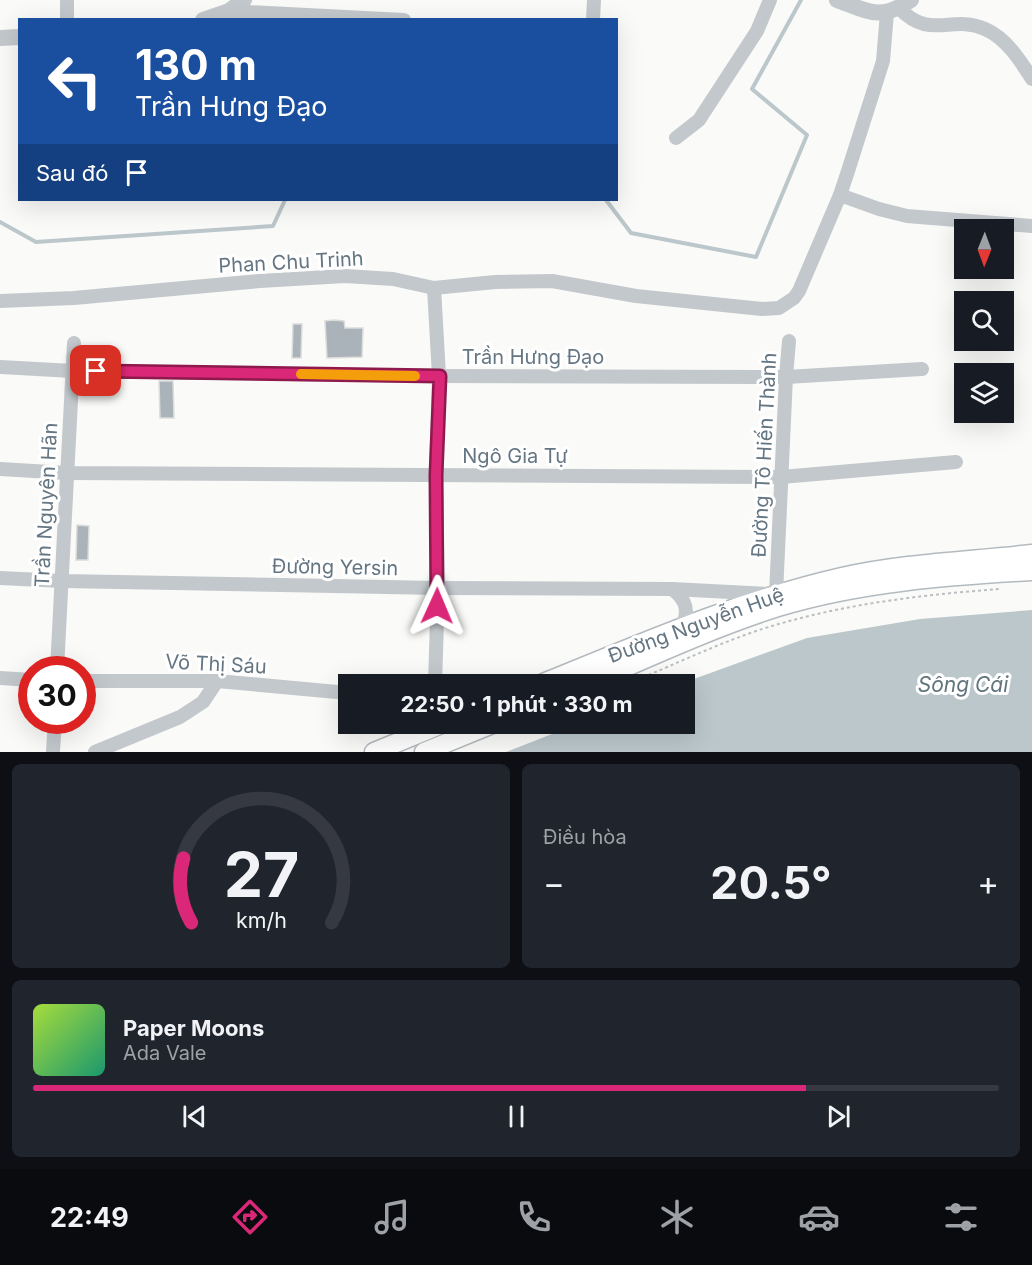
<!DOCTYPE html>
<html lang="vi">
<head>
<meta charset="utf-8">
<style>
  :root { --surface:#171b24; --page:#20242c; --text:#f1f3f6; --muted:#9ea1a6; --line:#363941; --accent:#db2777 }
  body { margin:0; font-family:Inter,sans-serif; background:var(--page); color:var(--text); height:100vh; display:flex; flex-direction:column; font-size:22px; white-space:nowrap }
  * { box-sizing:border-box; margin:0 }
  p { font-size:20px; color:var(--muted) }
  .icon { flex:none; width:33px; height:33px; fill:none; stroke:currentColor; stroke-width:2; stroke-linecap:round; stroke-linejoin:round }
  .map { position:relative; height:752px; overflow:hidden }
  .drawer { display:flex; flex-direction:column; gap:12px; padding:12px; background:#0d0f14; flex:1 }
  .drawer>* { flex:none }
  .hud { position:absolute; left:18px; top:18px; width:600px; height:183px; border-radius:0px; box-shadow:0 6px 24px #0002; background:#1a4fa0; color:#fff; overflow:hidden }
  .needle { width:39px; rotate:181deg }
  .buttons { position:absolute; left:954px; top:219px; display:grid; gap:12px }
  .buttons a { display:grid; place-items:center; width:60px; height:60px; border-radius:0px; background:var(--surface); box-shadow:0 6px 24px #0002; font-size:30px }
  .speed { position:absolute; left:18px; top:656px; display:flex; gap:12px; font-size:30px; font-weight:700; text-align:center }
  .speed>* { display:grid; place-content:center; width:78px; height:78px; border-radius:50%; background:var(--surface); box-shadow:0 6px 24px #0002; line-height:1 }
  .speed .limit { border:9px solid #d22; background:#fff; color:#111 }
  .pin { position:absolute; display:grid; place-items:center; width:51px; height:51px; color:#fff; margin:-26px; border-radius:12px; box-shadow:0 3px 9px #0006 }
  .me { position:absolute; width:66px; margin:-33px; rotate:1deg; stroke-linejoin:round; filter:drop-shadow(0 0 4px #0008) }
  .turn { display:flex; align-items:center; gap:21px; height:126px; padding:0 18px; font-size:27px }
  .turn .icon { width:78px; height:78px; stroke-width:2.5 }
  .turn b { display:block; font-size:42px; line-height:51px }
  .then { display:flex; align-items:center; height:57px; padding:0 18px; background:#0003; gap:12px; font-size:22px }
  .big { font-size:45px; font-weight:700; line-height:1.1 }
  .drawer .widget { flex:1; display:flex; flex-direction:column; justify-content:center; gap:9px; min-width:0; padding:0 21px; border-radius:9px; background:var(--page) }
  .drawer .dial { align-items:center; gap:0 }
  .dial svg { height:156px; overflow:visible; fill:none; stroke:var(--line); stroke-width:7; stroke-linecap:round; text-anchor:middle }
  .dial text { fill:var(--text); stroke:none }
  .song { display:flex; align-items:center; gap:18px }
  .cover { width:72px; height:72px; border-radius:9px; background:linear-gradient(135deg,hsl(80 70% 55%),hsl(160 70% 35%)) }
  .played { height:6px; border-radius:3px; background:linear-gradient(90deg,var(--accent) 80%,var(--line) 80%) }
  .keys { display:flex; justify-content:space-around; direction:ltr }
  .heat { display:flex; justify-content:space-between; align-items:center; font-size:33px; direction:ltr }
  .drawer .tiles { flex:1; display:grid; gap:12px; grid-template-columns:1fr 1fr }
  .widget:last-child { grid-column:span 2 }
  .trip { position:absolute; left:338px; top:674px; width:357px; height:60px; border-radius:0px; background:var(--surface); box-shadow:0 6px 24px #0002; font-weight:700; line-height:60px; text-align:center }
  .menu { display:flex; height:96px; justify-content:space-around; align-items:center; background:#090b0e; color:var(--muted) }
  .menu .icon { width:42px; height:42px }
  .menu .on { color:var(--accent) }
  .menu b { font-size:27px; color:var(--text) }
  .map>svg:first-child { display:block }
</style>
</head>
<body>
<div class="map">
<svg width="1032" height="752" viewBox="0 0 1032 752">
  <rect width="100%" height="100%" fill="#fafaf8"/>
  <!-- water -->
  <polygon fill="#bbc7cb" points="1032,610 1032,752 506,752 580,723 684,723 684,684 680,684 807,638 920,619"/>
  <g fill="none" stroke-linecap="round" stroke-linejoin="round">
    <!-- stream -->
    <g stroke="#bbc7cb" stroke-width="4">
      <polyline points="606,200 631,233 756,257 807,135 752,89 801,0"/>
      <polyline points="0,222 36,242 273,226 285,200"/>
    </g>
  </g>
  <!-- building -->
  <g fill="#aab3b9" stroke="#dcdcda" stroke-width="1.5">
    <polygon points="334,320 344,321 345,328 363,328 362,357 327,358 325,321"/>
    <polygon points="293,324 302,324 301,358 292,358"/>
    <polygon points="159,381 173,381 174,418 160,418"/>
    <polygon points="77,525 89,526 88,560 76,560"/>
  </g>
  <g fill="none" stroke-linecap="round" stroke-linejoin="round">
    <defs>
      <g id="secondary">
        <path d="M541,684C640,644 737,601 842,577C904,563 969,561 1032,554"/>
        <path d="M587,684C650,657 712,628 778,607C860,582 947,576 1032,571"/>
        <polyline points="374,752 445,723"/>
        <polyline points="424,752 495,723"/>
      </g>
    </defs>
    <!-- secondary casing -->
    <use href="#secondary" stroke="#b3babf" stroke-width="21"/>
    <!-- path -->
    <g stroke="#bbbfc2" stroke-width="2" stroke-dasharray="3 3" stroke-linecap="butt">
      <path d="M632,682C683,661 733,636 786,622C853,603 930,594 999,589"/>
      <polyline points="508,731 529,723"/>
    </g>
    <!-- minor -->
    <g stroke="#c3c8cc" stroke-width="14">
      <path d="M899,8C930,41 951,14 985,29C1006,38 1020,60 1032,79"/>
      <polyline points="229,11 404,20"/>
      <polyline points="67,20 67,0"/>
      <polyline points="593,20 594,0"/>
      <polyline points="676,138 699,120 757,31 770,0"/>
      <polyline points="840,195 879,209 907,216 1032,226"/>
      <polyline points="434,288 439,376 436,475 438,588 435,684"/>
      <polyline points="0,301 74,298 260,281 345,276 393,279 434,288 495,282 552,281 636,296 762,309 779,308 794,298 799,291 840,195 848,171 883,61 887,13"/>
      <polyline points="0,367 73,371 439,376 786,377 922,369"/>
      <polyline points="0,469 67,473 781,477 956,462"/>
      <polyline points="0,578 62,581 438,588 672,589 769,594"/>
      <path d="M672,589C686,599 691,613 680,628"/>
      <polyline points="779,602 776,594 786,377 789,341"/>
      <polyline points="57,669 74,343"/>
      <polyline points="0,678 32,680"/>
      <polyline points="82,681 217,681 348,693"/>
      <polyline points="53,752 55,720"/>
      <polyline points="95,752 180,717 203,702 217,681"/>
    </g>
    <!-- tertiary -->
    <g stroke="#c3c8cc" stroke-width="16">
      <path d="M837,0C870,12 880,21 911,0"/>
      <polyline points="203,20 229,11 244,0"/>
      <polyline points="0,38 20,37"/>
    </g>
    <!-- secondary -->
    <use href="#secondary" stroke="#fff" stroke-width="18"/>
  </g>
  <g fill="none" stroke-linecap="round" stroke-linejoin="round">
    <defs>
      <polyline id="route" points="96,371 440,376 436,475 437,606"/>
    </defs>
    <!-- route casing -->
    <use href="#route" stroke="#8e194d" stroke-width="15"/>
    <!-- route -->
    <use href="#route" stroke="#db2777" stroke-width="10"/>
    <!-- slow -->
    <polyline stroke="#f59e0b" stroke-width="10" points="301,374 415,376"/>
  </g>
  <g text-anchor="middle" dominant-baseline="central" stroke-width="6" stroke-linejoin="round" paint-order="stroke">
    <!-- street labels -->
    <g font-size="20" fill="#657683" stroke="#fff">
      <text transform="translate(291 262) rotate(-3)">Phan Chu Trinh</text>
      <text x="533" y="357">Trần Hưng Đạo</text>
      <text transform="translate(764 455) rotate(-87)">Đường Tô Hiến Thành</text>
      <text x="515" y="456">Ngô Gia Tự</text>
      <text transform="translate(46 505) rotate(-87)">Trần Nguyên Hãn</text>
      <text transform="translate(335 567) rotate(1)">Đường Yersin</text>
      <text transform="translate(696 625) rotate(-20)">Đường Nguyễn Huệ</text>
      <text transform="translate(216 664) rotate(3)">Võ Thị Sáu</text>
    </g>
    <!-- water labels -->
    <g font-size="21" font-style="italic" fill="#60757c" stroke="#fff">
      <text x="963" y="684">Sông Cái</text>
    </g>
  </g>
</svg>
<div class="buttons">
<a><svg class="needle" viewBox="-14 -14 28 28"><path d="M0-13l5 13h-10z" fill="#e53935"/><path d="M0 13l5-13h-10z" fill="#9ea1a6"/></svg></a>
<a><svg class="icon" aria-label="search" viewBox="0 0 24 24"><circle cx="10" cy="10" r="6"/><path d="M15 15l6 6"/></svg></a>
<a><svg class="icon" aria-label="layers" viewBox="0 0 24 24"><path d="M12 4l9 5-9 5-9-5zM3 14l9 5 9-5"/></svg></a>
</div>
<div class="speed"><div class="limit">30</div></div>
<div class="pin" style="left:96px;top:371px;background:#d93025"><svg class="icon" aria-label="arrive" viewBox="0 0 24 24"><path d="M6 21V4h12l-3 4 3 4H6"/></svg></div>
<svg class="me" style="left:437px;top:606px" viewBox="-20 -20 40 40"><path d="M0-17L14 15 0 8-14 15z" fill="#db2777" stroke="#fff" stroke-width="4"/></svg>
<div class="trip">22:50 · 1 phút · 330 m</div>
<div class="hud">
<div class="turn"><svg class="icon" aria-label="left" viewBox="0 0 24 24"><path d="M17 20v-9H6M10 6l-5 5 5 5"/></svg><div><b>130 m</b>Trần Hưng Đạo</div></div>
<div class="then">Sau đó<svg class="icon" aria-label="arrive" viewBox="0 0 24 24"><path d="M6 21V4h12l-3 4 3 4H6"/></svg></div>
</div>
</div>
<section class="drawer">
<div class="tiles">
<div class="widget dial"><svg viewBox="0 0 100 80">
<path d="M14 69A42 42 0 1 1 86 69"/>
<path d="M14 69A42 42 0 0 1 10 36" stroke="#db2777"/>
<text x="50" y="56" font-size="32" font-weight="700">27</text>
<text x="50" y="72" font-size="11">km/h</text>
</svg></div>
<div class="widget"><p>Điều hòa</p>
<div class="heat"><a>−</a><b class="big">20.5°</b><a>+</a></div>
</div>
<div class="widget">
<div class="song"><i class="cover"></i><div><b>Paper Moons</b><p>Ada Vale</p></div></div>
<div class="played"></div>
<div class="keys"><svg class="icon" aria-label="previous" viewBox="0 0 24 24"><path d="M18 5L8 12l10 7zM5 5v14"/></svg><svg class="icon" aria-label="pause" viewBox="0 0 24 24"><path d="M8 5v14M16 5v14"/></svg><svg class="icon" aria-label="next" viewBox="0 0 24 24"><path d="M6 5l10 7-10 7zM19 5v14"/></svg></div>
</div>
</div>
</section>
<nav class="menu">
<b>22:49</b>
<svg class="icon on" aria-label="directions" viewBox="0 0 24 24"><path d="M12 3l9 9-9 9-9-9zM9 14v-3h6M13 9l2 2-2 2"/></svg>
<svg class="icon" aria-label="music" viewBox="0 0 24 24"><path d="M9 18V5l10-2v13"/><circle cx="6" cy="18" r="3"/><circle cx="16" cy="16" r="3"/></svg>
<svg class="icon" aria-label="phone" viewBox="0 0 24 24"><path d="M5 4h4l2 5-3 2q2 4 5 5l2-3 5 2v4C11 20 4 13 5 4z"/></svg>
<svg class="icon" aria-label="climate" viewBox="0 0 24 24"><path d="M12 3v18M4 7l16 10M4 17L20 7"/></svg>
<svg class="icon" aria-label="car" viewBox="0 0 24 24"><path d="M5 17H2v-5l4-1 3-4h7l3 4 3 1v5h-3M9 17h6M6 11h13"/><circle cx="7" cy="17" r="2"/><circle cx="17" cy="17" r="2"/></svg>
<svg class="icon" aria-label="filters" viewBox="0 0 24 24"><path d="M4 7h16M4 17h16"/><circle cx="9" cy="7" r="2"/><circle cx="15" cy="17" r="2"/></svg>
</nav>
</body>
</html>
